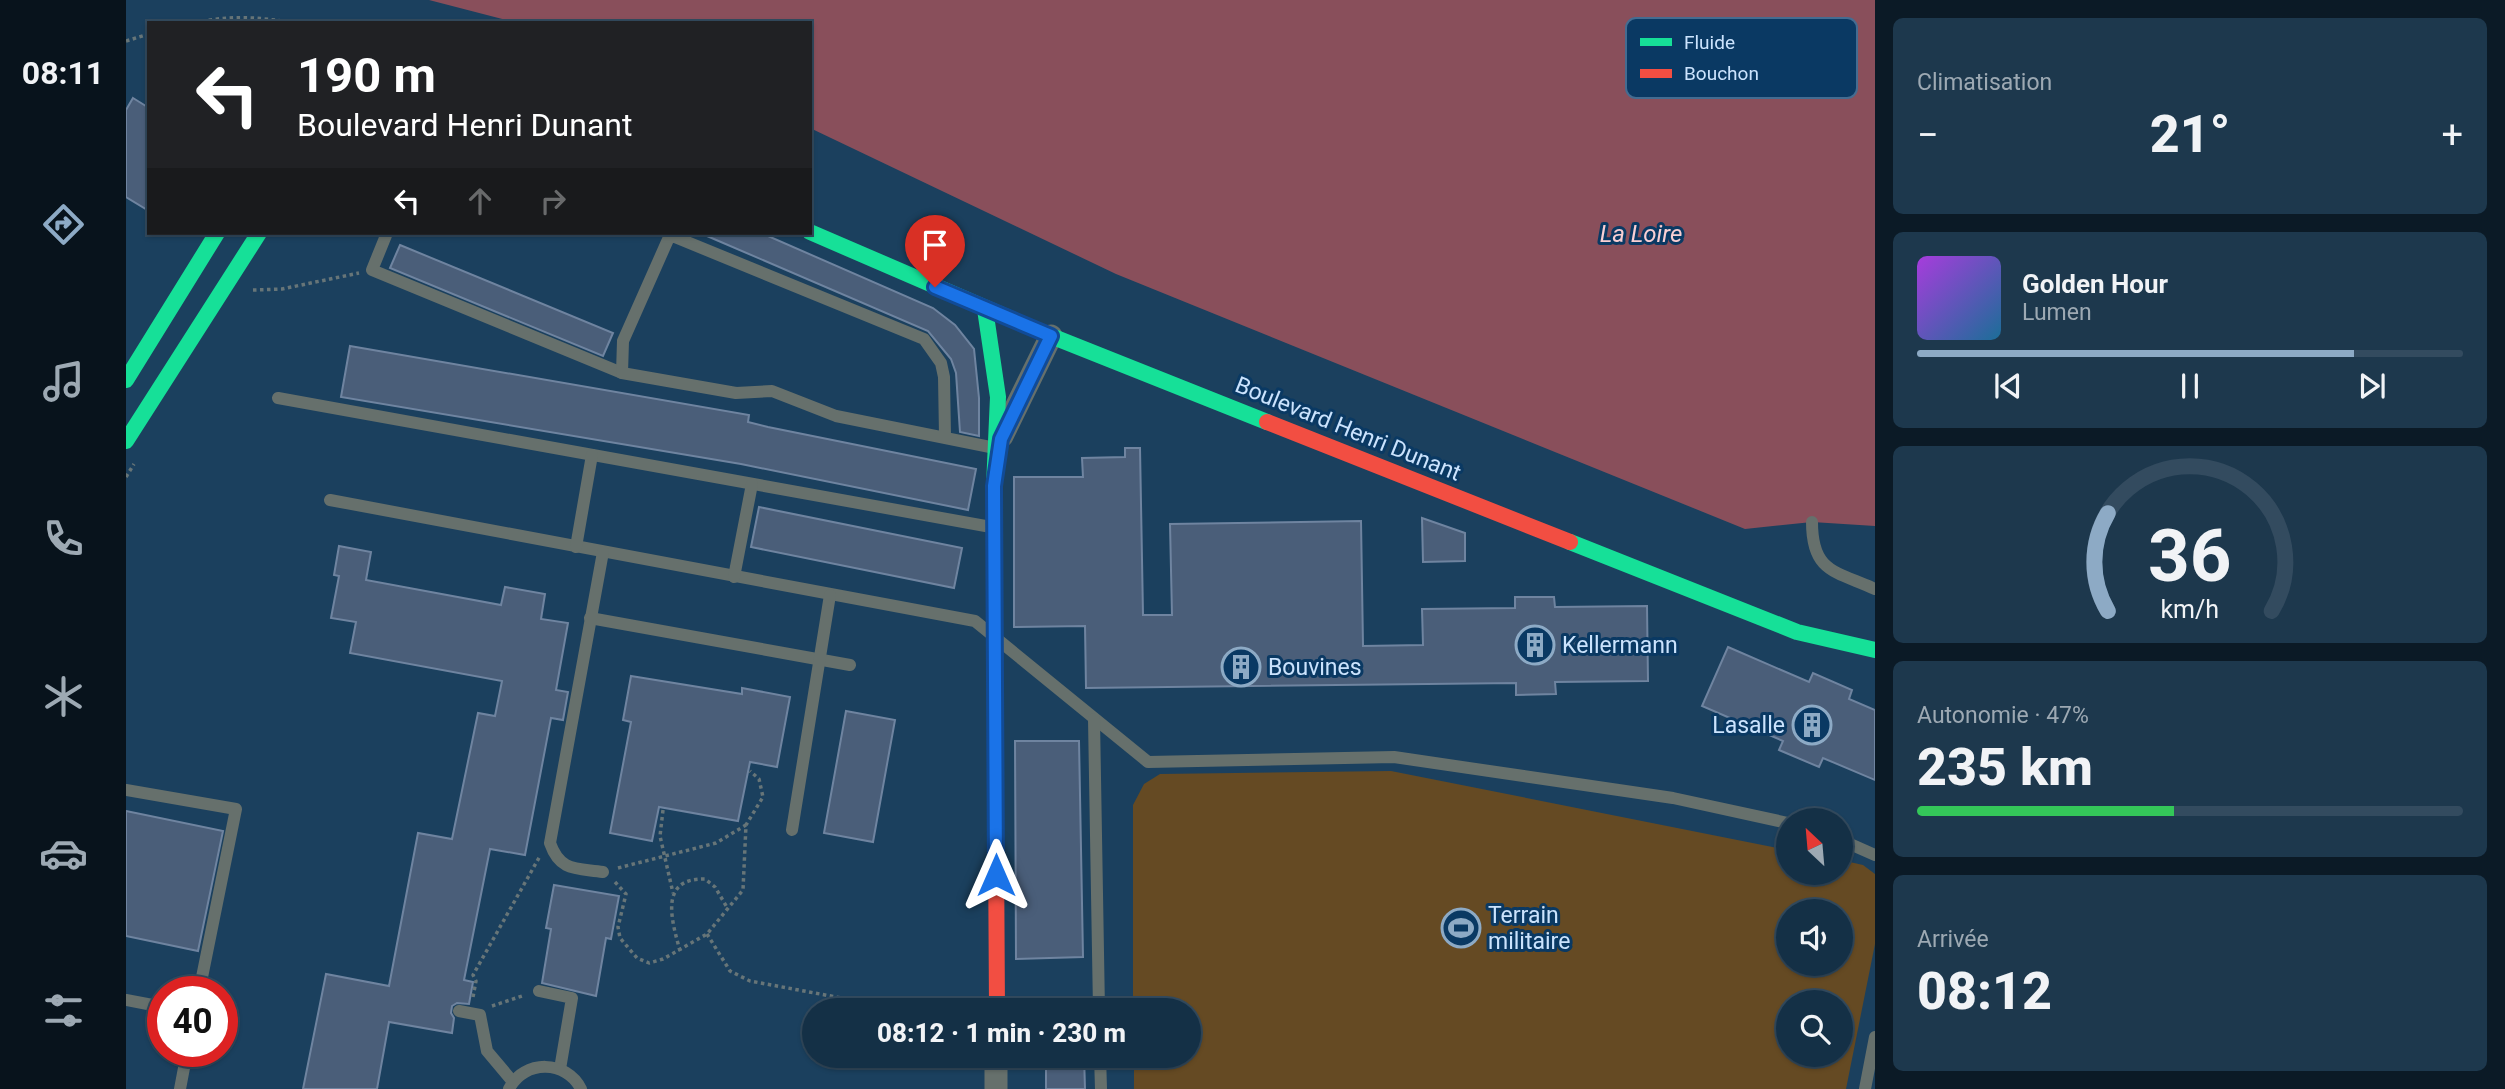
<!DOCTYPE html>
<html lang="fr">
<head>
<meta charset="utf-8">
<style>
  :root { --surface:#143046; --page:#1d384d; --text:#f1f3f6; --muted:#9da9b3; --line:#334b5f; --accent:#8daac5 }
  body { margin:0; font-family:Roboto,sans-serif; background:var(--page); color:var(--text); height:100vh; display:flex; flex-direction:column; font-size:26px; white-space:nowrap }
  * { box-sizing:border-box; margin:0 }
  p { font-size:23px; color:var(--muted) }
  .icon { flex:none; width:38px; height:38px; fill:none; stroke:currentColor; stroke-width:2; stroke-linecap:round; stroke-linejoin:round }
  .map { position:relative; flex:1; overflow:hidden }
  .sheet { display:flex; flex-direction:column; gap:18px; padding:18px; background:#0b1a26; width:630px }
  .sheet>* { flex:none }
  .guide { position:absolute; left:21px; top:21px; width:665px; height:214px; border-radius:0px; box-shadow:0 2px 5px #0004,0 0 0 2px var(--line); background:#202124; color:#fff; overflow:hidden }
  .needle { width:46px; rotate:334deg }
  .buttons { position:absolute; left:1650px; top:808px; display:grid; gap:14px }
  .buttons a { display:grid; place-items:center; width:77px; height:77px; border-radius:50%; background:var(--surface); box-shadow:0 2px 5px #0004,0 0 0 2px var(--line); font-size:35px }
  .speed { position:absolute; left:21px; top:976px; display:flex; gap:14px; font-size:35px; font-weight:700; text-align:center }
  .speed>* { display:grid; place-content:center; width:91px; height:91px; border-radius:50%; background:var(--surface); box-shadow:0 2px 5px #0004,0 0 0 2px var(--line); line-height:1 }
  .speed .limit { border:10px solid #d22; background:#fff; color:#111 }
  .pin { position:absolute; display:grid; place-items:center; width:60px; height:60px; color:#fff; margin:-72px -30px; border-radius:50% 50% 50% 0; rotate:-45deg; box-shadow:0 0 7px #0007 }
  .pin .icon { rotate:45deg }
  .me { position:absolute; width:77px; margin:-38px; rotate:0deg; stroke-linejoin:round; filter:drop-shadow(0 0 5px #0008) }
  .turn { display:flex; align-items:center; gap:24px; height:147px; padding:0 35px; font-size:32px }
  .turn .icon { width:91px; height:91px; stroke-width:2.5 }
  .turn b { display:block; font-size:49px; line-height:60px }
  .lanes { display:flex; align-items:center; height:66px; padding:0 35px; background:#0003; justify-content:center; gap:35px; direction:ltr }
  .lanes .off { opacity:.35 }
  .big { font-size:52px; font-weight:800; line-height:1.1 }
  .sheet .widget { flex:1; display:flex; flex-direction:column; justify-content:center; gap:10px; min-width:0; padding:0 24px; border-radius:10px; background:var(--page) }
  .sheet .dial { align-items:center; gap:0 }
  .dial svg { height:182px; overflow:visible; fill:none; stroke:var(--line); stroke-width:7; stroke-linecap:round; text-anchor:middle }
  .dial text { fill:var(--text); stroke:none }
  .song { display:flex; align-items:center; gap:21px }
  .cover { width:84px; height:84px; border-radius:10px; background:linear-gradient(135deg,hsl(280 70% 55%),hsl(200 70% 35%)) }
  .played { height:7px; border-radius:4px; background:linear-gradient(90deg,var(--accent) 80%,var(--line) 80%) }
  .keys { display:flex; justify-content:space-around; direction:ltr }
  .heat { display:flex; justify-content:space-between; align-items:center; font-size:38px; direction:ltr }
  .charge { height:10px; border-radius:5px; background:linear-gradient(90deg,#34c759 47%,var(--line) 0) }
  .trip { position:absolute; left:676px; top:998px; width:399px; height:70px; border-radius:35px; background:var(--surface); box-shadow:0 2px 5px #0004,0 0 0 2px var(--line); font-weight:800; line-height:70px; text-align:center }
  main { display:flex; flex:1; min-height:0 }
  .dock { display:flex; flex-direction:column; width:126px; justify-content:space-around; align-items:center; background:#08131c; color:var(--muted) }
  .dock .icon { width:49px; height:49px }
  .dock .selected { color:var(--accent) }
  .dock b { font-size:32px; color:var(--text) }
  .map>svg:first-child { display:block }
</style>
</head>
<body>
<main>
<nav class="dock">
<b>08:11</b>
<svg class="icon selected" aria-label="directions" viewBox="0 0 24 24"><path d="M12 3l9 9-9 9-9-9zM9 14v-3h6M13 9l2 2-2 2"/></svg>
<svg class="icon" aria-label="music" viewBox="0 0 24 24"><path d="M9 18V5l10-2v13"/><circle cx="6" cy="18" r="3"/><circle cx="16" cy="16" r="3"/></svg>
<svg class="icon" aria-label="phone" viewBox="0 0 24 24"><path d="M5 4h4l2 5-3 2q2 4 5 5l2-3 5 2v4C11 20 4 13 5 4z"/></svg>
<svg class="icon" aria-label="climate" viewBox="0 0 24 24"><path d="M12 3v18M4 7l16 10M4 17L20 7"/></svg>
<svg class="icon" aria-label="car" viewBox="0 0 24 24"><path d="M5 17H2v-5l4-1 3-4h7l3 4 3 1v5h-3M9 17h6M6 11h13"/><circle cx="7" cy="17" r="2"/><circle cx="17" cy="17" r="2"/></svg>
<svg class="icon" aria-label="filters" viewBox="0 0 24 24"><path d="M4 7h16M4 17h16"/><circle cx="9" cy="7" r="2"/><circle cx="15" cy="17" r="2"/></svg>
</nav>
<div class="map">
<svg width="1749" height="1089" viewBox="0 0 1749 1089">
  <rect width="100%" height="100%" fill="#1b405e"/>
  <!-- green -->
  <path fill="#654a23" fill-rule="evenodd" d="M1265,771L1662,850V873H1715V860L1737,865L1749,874V944L1720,1089H1008V1055H1062V1010H1007V805L1018,784L1034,774ZM1662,912H1715V964H1662ZM1662,1003H1715V1055H1662Z"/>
  <!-- water -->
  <polygon fill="#894f5b" points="303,0 1749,0 1749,526 1686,522 1619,529 990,274 684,128 684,23 392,23"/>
  <!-- building -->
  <g fill="#4a5e79" stroke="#6f84a0" stroke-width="2">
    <polygon points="7,98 23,108 23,211 0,197 0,110"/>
    <polygon points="574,233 635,233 807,308 829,325 848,349 853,398 853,436 834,432 830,373 825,359 802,331"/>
    <polygon points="274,245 487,333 477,356 264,268"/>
    <polygon points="224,346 623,415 622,422 642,427 850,469 842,510 615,464 215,397"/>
    <polygon points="999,448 1014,448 1017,615 1046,615 1044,524 1235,521 1237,646 1297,645 1296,609 1389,608 1389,597 1428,597 1429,607 1521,606 1522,681 1429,682 1430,694 1390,695 1390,683 960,688 959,626 888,627 888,477 957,477 956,458 999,457"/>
    <polygon points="633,507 836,548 828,588 625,547"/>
    <polygon points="1296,518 1339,533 1339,561 1297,562"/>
    <polygon points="213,546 245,552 240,580 375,605 379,587 419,594 415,619 442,623 430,690 442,692 437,720 425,718 399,855 364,849 338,980 347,982 343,1004 331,1003 326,1006 325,1013 328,1018 326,1033 263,1022 251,1089 177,1089 200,974 263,986 292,833 326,839 352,713 369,716 376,681 224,653 230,622 205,618 213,576 208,575"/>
    <polygon points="1602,647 1683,682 1687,673 1726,690 1723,699 1749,710 1749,780 1697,758 1693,767 1653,750 1657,741 1576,706"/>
    <polygon points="505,676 616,694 616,688 664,697 651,767 624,762 612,821 533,807 526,841 484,833 505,722 497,720"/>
    <polygon points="720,711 769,720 747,842 698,833"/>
    <polygon points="889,741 953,741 957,957 890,959"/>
    <polygon points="0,811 97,831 72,951 0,936"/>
    <polygon points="428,885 493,896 485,939 480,938 470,996 416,983 425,929 420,928"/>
    <polygon points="920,1055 958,1055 959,1089 920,1089"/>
  </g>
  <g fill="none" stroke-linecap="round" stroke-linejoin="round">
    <!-- path -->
    <g stroke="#677578" stroke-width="3.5" stroke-dasharray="3.5 3.5" stroke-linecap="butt">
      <path d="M69,23C102,15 134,17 168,23"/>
      <polyline points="0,41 23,34"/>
      <polyline points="127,290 156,289 233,273"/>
      <polyline points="0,477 8,464"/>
      <polyline points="537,810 534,836 547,893"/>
      <polyline points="492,868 590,843 620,825"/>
      <polyline points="489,882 500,894 492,927 494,938 511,958 523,963 537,959 581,934 617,890 620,825 637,797 633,779 624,771"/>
      <polyline points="581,934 604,971 624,981 780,1010"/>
      <path d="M554,951C546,921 532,878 579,879L589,887L602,909"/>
      <polyline points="347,997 350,981 347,975 414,856"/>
      <polyline points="366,1006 399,995"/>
    </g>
    <!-- lane -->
    <g stroke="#66706c" stroke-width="12">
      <polyline points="261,233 246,270 496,373"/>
      <polyline points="152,398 865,527"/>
      <polyline points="819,436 818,377 815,363 798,339 544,235 497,341 496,373 610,393 646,391 710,416 869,448"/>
      <polyline points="204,500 849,621 1022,762 1268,757 1547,798 1662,823"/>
      <path d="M1686,522C1686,572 1709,571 1749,589"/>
      <polyline points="450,547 466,455"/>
      <polyline points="608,577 626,484"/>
      <polyline points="464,618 724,665"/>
      <polyline points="968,719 973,1010"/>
      <polyline points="0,790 110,809 73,992"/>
      <polyline points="666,830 704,595"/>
      <polyline points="1715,840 1749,855"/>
      <path d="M477,872C451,868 434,872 424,843L477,552"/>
      <polyline points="413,991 446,998 434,1069"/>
      <polyline points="0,1000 37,1007"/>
      <polyline points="333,1011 354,1015 361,1051 387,1082"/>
      <polyline points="974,1055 975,1089"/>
      <polyline points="54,1089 61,1052"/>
      <path d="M383,1089C398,1059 441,1060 455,1089"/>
      <polyline points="1739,1089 1749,1037"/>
    </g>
    <!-- street -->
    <g stroke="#66706c" stroke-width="23">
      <polyline points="876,436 925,336"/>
      <polyline points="870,1089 870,1055"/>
    </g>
    <!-- fast -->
    <g stroke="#16e098" stroke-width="16">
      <polyline points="684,232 925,336 1141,422"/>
      <polyline points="859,309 872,397 868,486 869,672"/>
      <polyline points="0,380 91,233"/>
      <polyline points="0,441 133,233"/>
      <polyline points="1444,542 1671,632 1749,650"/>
    </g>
    <!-- jam -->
    <g stroke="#f24e42" stroke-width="16">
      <polyline points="1141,422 1444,542"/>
      <polyline points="869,672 871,1010"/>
    </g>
  </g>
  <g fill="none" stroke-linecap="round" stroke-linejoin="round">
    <defs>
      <polyline id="route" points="809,287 925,336 875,439 868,486 870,875"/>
    </defs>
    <!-- route casing -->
    <use href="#route" stroke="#114b97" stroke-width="18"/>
    <!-- route -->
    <use href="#route" stroke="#1a73e8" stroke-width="12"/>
  </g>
  <!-- icons -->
  <defs>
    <symbol id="building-ring" viewBox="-11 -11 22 22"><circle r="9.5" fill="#0a3963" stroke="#8daac5" stroke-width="1.5"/><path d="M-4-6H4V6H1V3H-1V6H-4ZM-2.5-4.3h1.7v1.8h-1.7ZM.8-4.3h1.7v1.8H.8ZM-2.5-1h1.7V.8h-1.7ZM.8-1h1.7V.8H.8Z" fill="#8daac5"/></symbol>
    <symbol id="stadium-ring" viewBox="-11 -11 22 22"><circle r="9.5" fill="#0a3963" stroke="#8daac5" stroke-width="1.5"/><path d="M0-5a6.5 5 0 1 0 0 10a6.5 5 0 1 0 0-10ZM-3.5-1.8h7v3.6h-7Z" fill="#8daac5"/></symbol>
  </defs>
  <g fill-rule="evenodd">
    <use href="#building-ring" x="1387" y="623" width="44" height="44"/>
    <use href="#building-ring" x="1093" y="645" width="44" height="44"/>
    <use href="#building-ring" x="1664" y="703" width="44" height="44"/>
    <use href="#stadium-ring" x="1313" y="906" width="44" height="44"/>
  </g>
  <g text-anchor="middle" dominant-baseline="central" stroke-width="6" stroke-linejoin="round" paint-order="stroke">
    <!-- street labels -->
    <g font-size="23" fill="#cbe3fd" stroke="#0a3963">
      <text transform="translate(1222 429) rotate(22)">Boulevard Henri Dunant</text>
    </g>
    <!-- poi labels -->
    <g font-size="23" fill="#cbe3fd" stroke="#0a3963" text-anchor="start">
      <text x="1436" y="645">Kellermann</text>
      <text x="1142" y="667">Bouvines</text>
      <text x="1659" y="725" text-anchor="end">Lasalle</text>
      <text x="1362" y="915">Terrain<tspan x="1362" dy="26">militaire</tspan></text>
    </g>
    <!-- water labels -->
    <g font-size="24" font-style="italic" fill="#f9cfd3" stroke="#0a3963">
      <text x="1515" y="234">La Loire</text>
    </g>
  </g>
  <!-- legend -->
  <rect x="1500" y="18" width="231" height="80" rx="10" fill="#0a3963" stroke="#446c91" stroke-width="2"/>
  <rect x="1514" y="38" width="32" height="8" fill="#16e098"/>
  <rect x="1514" y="69" width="32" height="9" fill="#f24e42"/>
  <g font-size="19" fill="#cbe3fd">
    <text x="1558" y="49">Fluide</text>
    <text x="1558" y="80">Bouchon</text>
  </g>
</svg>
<div class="buttons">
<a><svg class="needle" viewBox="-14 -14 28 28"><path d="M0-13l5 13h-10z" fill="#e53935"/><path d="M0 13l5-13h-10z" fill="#9da9b3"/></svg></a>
<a><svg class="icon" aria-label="sound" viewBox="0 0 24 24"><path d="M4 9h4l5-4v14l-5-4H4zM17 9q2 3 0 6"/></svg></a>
<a><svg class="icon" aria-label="search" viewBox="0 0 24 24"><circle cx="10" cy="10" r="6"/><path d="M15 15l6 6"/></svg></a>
</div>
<div class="speed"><div class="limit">40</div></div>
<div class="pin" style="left:809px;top:287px;background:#d93025"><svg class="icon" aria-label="arrive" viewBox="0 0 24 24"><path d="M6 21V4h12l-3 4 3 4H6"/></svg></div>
<svg class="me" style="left:870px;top:875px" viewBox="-20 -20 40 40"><path d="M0-17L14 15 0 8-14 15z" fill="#1a73e8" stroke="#fff" stroke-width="4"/></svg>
<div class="trip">08:12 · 1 min · 230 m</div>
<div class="guide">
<div class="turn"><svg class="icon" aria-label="left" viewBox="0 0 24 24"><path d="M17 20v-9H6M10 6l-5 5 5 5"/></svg><div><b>190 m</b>Boulevard Henri Dunant</div></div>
<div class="lanes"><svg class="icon" aria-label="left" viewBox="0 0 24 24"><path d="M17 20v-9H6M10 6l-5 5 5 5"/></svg><svg class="icon off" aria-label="ahead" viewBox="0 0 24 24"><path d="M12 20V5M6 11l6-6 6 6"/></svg><svg class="icon off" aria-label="right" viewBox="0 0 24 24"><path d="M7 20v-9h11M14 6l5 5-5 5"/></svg></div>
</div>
</div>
<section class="sheet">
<div class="widget"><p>Climatisation</p>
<div class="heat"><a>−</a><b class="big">21°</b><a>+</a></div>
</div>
<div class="widget">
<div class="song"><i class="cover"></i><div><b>Golden Hour</b><p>Lumen</p></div></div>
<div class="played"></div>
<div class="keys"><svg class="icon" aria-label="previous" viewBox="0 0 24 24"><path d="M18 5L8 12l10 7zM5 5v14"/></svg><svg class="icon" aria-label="pause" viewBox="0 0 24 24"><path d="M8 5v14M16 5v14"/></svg><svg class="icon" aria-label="next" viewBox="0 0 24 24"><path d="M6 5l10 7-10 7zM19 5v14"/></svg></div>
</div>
<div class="widget dial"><svg viewBox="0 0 100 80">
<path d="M14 69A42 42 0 1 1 86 69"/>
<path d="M14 69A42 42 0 0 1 14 26" stroke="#8daac5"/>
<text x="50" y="56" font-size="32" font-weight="700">36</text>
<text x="50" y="72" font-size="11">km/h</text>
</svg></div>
<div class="widget"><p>Autonomie · 47%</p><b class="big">235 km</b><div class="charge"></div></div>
<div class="widget"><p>Arrivée</p><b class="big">08:12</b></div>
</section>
</main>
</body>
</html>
